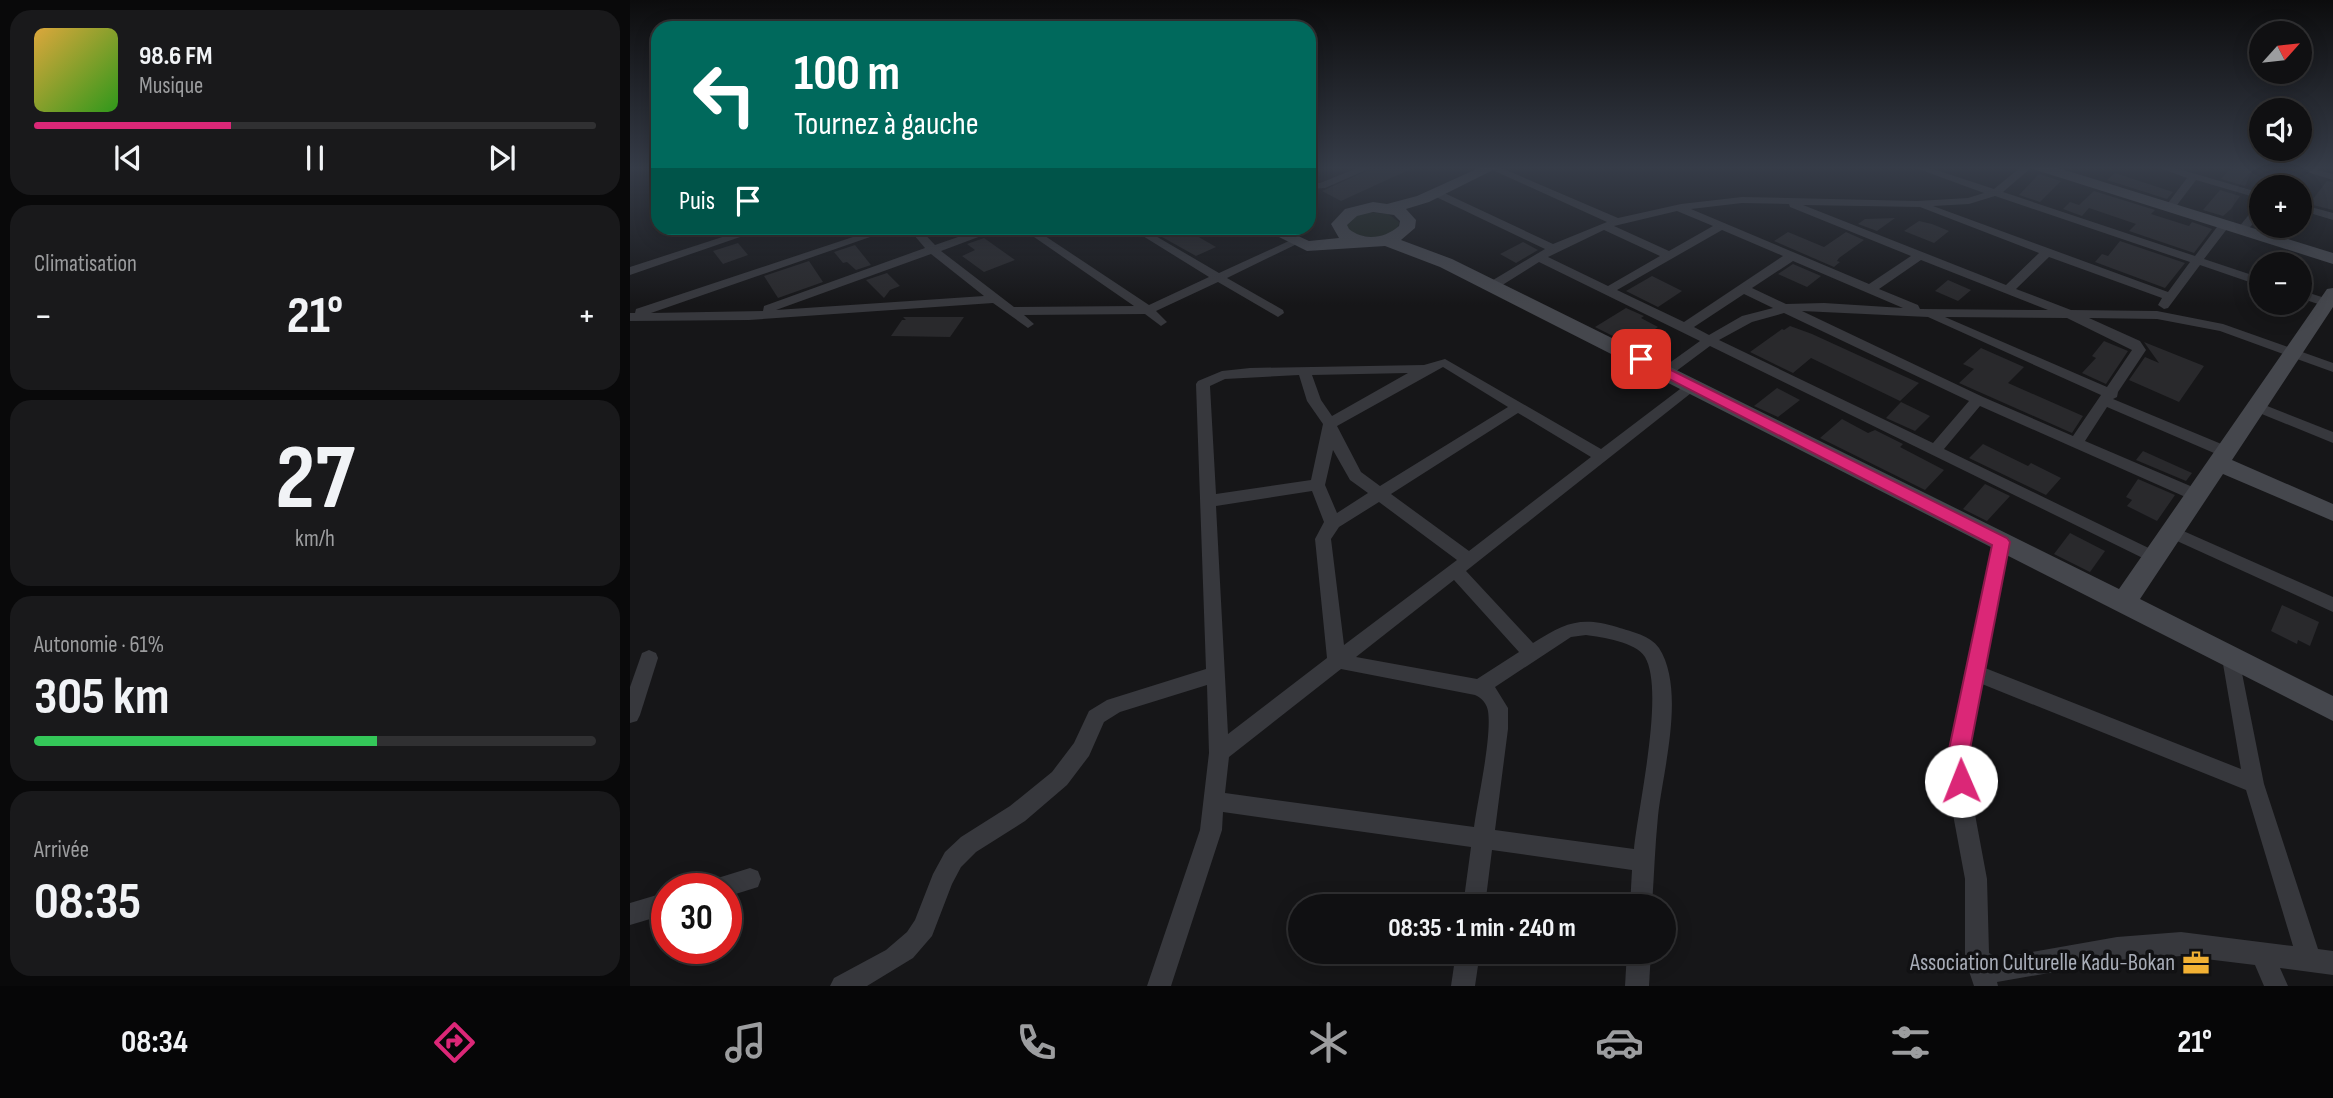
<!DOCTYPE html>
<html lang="fr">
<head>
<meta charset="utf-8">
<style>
  :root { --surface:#101012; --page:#19191b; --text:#f1f3f6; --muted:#9c9d9f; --line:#303032; --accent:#db2777 }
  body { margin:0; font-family:"Sofia Sans Condensed",sans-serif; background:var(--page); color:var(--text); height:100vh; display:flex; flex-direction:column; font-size:26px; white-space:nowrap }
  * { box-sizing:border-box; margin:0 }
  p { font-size:23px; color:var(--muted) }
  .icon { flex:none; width:38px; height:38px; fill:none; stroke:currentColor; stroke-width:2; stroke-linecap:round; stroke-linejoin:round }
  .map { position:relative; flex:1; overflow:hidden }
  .side { display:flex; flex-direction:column; gap:10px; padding:10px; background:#09090a; width:630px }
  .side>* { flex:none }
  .top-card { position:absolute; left:21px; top:21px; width:665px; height:214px; border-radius:21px; box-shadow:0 4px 18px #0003,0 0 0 2px var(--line); background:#00695c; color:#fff; overflow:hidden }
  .needle { width:46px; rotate:63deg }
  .controls { position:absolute; left:1619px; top:21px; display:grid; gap:14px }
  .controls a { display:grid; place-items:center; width:63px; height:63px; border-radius:50%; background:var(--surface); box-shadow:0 4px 18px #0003,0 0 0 2px var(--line); font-size:35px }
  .speed { position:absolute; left:21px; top:873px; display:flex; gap:14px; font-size:35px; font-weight:700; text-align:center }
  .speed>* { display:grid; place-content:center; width:91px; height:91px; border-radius:50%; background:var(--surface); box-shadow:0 4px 18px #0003,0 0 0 2px var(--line); line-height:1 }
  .speed .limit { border:10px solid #d22; background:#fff; color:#111 }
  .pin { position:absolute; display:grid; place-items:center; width:60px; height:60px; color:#fff; margin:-30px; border-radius:14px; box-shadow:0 4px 10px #0006 }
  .me { position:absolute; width:77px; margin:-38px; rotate:359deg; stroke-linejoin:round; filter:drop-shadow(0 0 5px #0008) }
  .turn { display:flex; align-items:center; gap:24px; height:147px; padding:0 28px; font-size:32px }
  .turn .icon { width:91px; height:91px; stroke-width:2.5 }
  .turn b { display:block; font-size:49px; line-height:60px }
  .then { display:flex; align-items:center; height:66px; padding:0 28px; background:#0003; gap:14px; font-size:26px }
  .big { font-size:52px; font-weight:700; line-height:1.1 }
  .side .card { flex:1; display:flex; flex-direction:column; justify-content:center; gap:10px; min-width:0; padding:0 24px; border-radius:21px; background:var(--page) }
  .side .dial { align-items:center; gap:0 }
  .dial b { font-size:91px; line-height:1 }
  .song { display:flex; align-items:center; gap:21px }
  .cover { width:84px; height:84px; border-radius:10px; background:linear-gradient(135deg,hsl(40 70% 55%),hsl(110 70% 35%)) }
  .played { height:7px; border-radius:4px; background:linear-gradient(90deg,var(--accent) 35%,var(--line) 35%) }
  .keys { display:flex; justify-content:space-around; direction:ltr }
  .heat { display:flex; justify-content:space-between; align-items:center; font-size:38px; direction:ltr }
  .charge { height:10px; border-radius:5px; background:linear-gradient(90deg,#34c759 61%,var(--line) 0) }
  .trip { position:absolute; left:658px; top:894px; width:388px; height:70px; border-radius:35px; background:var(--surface); box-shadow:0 4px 18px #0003,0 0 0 2px var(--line); font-weight:700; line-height:70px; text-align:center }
  .menu { display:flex; height:112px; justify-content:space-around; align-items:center; background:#060607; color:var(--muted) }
  .menu .icon { width:49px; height:49px }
  .menu .on { color:var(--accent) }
  .menu b { font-size:32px; color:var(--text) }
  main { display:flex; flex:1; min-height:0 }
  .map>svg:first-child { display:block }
</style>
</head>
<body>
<main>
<section class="side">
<div class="card">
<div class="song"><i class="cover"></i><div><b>98.6 FM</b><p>Musique</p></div></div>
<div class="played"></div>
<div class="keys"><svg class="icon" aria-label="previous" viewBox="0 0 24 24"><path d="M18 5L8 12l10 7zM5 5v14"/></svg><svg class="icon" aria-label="pause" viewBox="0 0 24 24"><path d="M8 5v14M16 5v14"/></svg><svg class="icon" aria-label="next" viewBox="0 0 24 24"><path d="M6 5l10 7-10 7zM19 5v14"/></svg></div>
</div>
<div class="card"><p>Climatisation</p>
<div class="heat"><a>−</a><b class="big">21°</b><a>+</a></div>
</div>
<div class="card dial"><b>27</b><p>km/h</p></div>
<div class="card"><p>Autonomie · 61%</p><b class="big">305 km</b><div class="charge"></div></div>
<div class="card"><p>Arrivée</p><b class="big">08:35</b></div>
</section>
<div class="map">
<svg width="1703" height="986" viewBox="0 0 1703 986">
  <rect width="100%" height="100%" fill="#161618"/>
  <!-- green -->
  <path fill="#1c231d" d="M738,212L758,214L769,222C767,245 733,236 718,233L715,223L720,218Z"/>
  <!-- building -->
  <g fill="#29292c">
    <polygon points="745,167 785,167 711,201 692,191"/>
    <polygon points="1602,167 1624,167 1615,186 1591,179"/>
    <polygon points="1485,173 1543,192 1537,199 1477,180"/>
    <polygon points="1409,174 1431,181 1410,202 1389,195"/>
    <polygon points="1697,181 1703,182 1703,210 1679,204"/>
    <polygon points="1590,190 1610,196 1601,209 1593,216 1573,210"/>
    <polygon points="1464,191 1525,210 1521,214 1559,226 1562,222 1582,229 1564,253 1499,231 1506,224 1459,208 1452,216 1433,209 1440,202 1449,205"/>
    <polygon points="1265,218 1247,231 1228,224 1235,219"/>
    <polygon points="1289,221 1302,224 1319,231 1304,243 1274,231"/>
    <polygon points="516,228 553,228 586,247 566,256"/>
    <polygon points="1158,232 1194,247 1216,232 1234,240 1209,258 1207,261 1210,262 1204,267 1144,241"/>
    <polygon points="354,238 385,260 354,272 332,256 345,250 337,244"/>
    <polygon points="1490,241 1555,263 1535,288 1465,262 1472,254 1478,256"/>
    <polygon points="893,242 908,250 886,263 870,254"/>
    <polygon points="108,243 118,255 93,264 83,251"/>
    <polygon points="225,245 241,265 226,270 217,262 213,263 204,252"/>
    <polygon points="179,261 193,282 148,298 134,276"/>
    <polygon points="1163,264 1191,276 1177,287 1148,274"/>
    <polygon points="257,273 270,286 260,290 254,298 236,280"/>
    <polygon points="1022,276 1052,291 1028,307 996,291"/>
    <polygon points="1318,280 1341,290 1328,301 1305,291"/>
    <polygon points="996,308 1014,316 1011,318 1028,327 1001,345 965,327"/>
    <polygon points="273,317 334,317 320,337 261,336 272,320 276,320"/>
    <polygon points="1160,326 1182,334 1289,383 1270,401 1181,358 1163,373 1120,352 1152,329 1154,330"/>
    <polygon points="1474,341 1498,351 1476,384 1452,373 1466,358 1462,356"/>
    <polygon points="1514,342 1574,366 1549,402 1499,380 1515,357 1529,363"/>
    <polygon points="1351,348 1394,367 1378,383 1453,416 1442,433 1329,383 1344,369 1333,364"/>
    <polygon points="1147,388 1170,400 1148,417 1124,406"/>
    <polygon points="1271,402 1300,416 1285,431 1256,418"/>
    <polygon points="1212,419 1238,433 1245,430 1273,444 1270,447 1314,470 1295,490 1190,438"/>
    <polygon points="1353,444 1398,466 1401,463 1431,478 1416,495 1339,458"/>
    <polygon points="1513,451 1562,473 1556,481 1506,460"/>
    <polygon points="1508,479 1545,495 1527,521 1497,506 1502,500 1496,497"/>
    <polygon points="1355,484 1380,496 1357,521 1333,509"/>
    <polygon points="1440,533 1475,551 1460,572 1424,554"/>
    <polygon points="1652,605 1689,622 1680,646 1668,640 1667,644 1641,631"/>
  </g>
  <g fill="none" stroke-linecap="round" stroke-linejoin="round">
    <!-- street -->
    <g fill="#37383d" fill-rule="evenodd">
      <polygon points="730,167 743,167 695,188 679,189 679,183 690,183"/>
      <path d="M856,167H869L988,218L1051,204L1112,197L1287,201L1338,198L1354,193L1283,167H1297L1364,189L1391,167H1402L1373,192L1565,256L1590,223H1598L1600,225L1574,259L1631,278V286L1570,265L1538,308L1534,309L1528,305L1532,298L1419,257L1386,289L1441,310L1527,311L1593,324L1703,363V372L1590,331L1527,319L1459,318L1510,341L1516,350L1488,392L1487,397L1483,399L1601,448L1604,452L1601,456H1591L1477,407L1455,441L1572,491L1574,495L1572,499H1560L1350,406L1314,449L1531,554L1533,558L1531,562L1525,564L1080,346L1041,375H1031L1029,372L1031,369L1070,341L909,262L866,289H858V283L915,249L802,195V191H810L923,244L977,222ZM1365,196L1560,262L1538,292L1303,206L1339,204ZM1112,203L1159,204L1160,207L1281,256L1239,284L1061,209ZM1173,205L1290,207L1409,253L1376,285ZM1047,211L1083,226L1039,251L984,226ZM974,230L1030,256L978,286L918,257ZM1092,230L1153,256L1054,322L987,290ZM1291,260L1418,310L1290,309L1288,305L1249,289ZM1163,261L1273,308L1194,303L1156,304L1122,288ZM1114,294L1143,308L1112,316L1079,335L1064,327ZM1172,311L1298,317L1471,395L1443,436L1353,397ZM1154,313L1339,401L1303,443L1089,340L1122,322ZM1315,317L1437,318L1502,350L1477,387Z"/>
      <polygon points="1527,167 1542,167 1631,193 1631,199 1566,180 1544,209 1536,209 1535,207 1557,178"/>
      <polygon points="1661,167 1676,167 1703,174 1703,180"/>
      <polygon points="1631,204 1631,214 1616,232 1608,232 1608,228 1627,205"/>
      <polygon points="1670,204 1703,213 1703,220 1670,210"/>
      <polygon points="120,228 136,228 0,275 0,267"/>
      <path d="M250,228H266L21,313L133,311L134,306L295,248L278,228H289L305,245L354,228H368L367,230L311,251L384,307L504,306L391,228H403L519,305L579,277L500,228H512L589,273L661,240H669L671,242L597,278L653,310L654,313L648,317L588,282L526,311L537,322L531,326L515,314L394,315L404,324L398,328L363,303L119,320L0,321V313H5L6,309ZM301,254L354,296L146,310Z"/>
      <polygon points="1670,290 1701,300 1703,303 1697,307 1670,298"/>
      <path d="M815,359L971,449L1058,383L1063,382L1070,386L836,571L903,643C935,623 950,616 987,627C1002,632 1020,635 1029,648C1056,690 1033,770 1028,816C1025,846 1024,876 1022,906H1000L1002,870L862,850L855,906H833L841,847L593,812L592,830L541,986H517L570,830L579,753L577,685L490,712L474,722L459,756L437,785L395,821L346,852L331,867L322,884L302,936L283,958L237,986H200L204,978L256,950L277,932L285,920L303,874L315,852L331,837L380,806L422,772L444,743L459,711L477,700L576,669L566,384L568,381L592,371L620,368L794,365ZM813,367L878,407L750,486L731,472L707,426ZM778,373L702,416L691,400L682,375ZM669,375L677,401L693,424L681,480L586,494L580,386L595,379ZM888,413L961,457L839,551L761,494ZM703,450L720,480L738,493L707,513L695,485ZM682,491L694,522L685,539L697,658L598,734L586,506ZM749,502L827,560L714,645L701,539L709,527ZM824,580L889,652L847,679L726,657ZM956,635C972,637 1006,642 1015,657C1035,691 1008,807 1004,849L865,830L878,729V708L865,687L941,637ZM711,669L845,695C852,698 857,704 858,711C862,737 848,798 844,827L595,793L599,757Z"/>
      <polygon points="1627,402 1703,432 1703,443 1622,410 1620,407 1622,404"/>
      <polygon points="1542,526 1703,597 1703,612 1536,536 1534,532 1536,528"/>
      <path d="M1371,536L1377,538L1379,542L1355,668L1611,769L1592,658L1594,653L1601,650L1608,653L1634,784L1688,949L1703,951V975L1650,968L1658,986H1634L1625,965L1551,956L1487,961L1367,982L1368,986H1344L1335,959V879L1322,809L1318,754L1363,542L1365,538ZM1352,684L1616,790L1663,946L1551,932L1487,937L1368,958L1359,953L1357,879L1344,809L1338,754Z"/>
      <polygon points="19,650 26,653 28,658 10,715 7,721 0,723 0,687 12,653"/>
      <polygon points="120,868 128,871 131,879 128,887 96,897 96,889 75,889 78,881"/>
      <polygon points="37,892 37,914 0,925 0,903"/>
      <polygon points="826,952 850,952 845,986 821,986"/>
      <polygon points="997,952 1021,952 1019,986 995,986"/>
    </g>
    <!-- secondary -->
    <g fill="#45474d" fill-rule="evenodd">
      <path d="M851,167H869L799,202L776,209L786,220L785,228L771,240L822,259L1489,589L1697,289L1703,288V307L1602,460L1703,504V521L1593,474L1510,599L1703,696V721L810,267L755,246L677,251L631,228H651L679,241L709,238L701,224L715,209L743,202L757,204L787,196ZM743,212L764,215L770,221L769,226C754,239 734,241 719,229L717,225L727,216Z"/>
      <polygon points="1404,167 1425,167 1703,253 1703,264 1406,170"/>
    </g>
  </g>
  <!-- sky -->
  <linearGradient id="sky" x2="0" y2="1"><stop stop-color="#0c0c0d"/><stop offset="0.55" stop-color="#363c48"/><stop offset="1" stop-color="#363c48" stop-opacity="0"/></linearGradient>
  <rect width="1703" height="305" fill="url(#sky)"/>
  <!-- route -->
  <polygon fill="#db2777" stroke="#8e194d" stroke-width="2" points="1011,355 1377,538 1380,542 1339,754 1341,781 1338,788 1331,791 1323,788 1318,754 1362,545 1006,362 1006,357"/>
  <!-- icons -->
  <defs>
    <symbol id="office-bare" viewBox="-9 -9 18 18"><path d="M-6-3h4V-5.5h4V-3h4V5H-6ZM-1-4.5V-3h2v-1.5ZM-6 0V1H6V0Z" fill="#f2b134" stroke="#111113" stroke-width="2.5" paint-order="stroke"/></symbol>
  </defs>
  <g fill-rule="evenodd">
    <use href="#office-bare" x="1547" y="944" width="38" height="38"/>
  </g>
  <g text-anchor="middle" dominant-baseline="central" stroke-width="7" stroke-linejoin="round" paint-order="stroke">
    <!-- near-poi labels -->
    <g font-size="23" fill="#a8adb8" stroke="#111113" text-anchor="end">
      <text x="1545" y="963">Association Culturelle Kadu-Bokan</text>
    </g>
  </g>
</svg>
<div class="controls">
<a><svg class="needle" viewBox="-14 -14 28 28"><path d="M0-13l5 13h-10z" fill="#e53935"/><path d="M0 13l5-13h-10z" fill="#9c9d9f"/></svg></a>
<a><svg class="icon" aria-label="sound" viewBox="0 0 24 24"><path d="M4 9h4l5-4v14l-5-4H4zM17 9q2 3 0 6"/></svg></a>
<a>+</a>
<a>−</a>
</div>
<div class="speed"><div class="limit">30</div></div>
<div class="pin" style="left:1011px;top:359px;background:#d93025"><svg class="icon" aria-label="arrive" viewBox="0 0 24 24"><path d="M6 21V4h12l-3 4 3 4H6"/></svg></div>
<svg class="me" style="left:1331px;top:781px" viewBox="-20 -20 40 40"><circle r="19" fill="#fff"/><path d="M0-13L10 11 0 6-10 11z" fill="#db2777"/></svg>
<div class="trip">08:35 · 1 min · 240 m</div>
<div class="top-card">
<div class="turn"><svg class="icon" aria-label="left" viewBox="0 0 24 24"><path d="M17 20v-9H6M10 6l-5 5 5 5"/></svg><div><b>100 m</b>Tournez à gauche</div></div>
<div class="then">Puis<svg class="icon" aria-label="arrive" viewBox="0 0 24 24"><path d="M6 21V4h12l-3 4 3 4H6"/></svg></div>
</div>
</div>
</main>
<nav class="menu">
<b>08:34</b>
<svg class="icon on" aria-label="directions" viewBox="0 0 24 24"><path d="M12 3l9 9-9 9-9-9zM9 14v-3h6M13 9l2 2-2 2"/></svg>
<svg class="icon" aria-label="music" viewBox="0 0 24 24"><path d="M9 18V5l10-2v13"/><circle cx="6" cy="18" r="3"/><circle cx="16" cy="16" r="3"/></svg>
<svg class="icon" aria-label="phone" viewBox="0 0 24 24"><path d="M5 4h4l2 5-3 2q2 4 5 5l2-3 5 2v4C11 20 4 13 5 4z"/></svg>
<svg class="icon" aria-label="climate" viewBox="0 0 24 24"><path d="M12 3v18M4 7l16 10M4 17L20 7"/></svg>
<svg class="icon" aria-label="car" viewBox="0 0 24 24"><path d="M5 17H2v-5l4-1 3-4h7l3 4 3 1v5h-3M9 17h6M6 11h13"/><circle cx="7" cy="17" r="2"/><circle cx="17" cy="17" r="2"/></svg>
<svg class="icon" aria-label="filters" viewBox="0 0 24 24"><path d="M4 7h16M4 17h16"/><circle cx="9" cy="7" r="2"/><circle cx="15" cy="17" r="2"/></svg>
<b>21°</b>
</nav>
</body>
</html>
